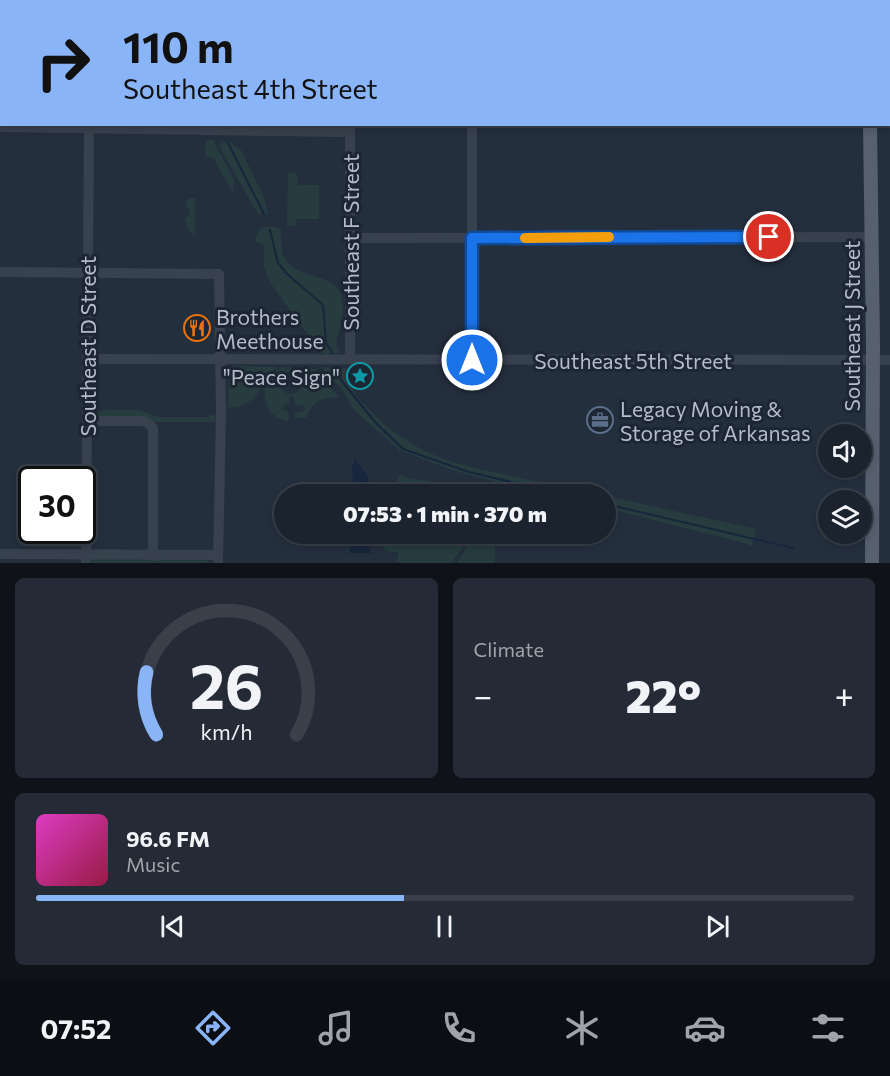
<!DOCTYPE html>
<html lang="en">
<head>
<meta charset="utf-8">
<style>
  :root { --surface:#1b232e; --page:#242b36; --text:#f1f3f6; --muted:#a0a4aa; --line:#39404a; --accent:#8ab4f8 }
  body { margin:0; font-family:Commissioner,sans-serif; background:var(--page); color:var(--text); height:100vh; display:flex; flex-direction:column; font-size:22px; white-space:nowrap }
  * { box-sizing:border-box; margin:0 }
  p { font-size:20px; color:var(--muted) }
  .icon { flex:none; width:33px; height:33px; fill:none; stroke:currentColor; stroke-width:2; stroke-linecap:round; stroke-linejoin:round }
  .map { position:relative; height:563px; overflow:hidden }
  .sheet { display:flex; flex-direction:column; gap:15px; padding:15px; background:#0f1319; flex:1 }
  .sheet>* { flex:none }
  .hud { position:absolute; left:0px; top:0px; width:891px; height:126px; box-shadow:0 3px 9px #0003,0 0 0 2px var(--line); background:#8ab4f8; color:#111; overflow:hidden }
  .controls { position:absolute; left:818px; top:424px; display:grid; gap:12px }
  .controls a { display:grid; place-items:center; width:54px; height:54px; border-radius:50%; background:var(--surface); box-shadow:0 3px 9px #0003,0 0 0 2px var(--line); font-size:30px }
  .speed { position:absolute; left:18px; top:466px; display:flex; gap:12px; font-size:30px; font-weight:700; text-align:center }
  .speed>* { display:grid; place-content:center; width:78px; height:78px; border-radius:50%; background:var(--surface); box-shadow:0 3px 9px #0003,0 0 0 2px var(--line); line-height:1 }
  .speed .limit { border:3px solid #111; border-radius:9px; background:#fff; color:#111 }
  .pin { position:absolute; display:grid; place-items:center; width:51px; height:51px; color:#fff; margin:-26px; border:3px solid #fff; border-radius:50%; box-shadow:0 2px 6px #0007 }
  .me { position:absolute; width:66px; margin:-33px; rotate:0deg; stroke-linejoin:round; filter:drop-shadow(0 0 4px #0008) }
  .turn { display:flex; align-items:center; gap:21px; height:126px; padding:0 24px; font-size:27px }
  .turn .icon { width:78px; height:78px; stroke-width:2.5 }
  .turn b { display:block; font-size:42px; line-height:51px }
  .big { font-size:45px; font-weight:800; line-height:1.1 }
  .sheet .card { flex:1; display:flex; flex-direction:column; justify-content:center; gap:9px; min-width:0; padding:0 21px; border-radius:9px; background:var(--page) }
  .sheet .dial { align-items:center; gap:0 }
  .dial svg { height:156px; overflow:visible; fill:none; stroke:var(--line); stroke-width:7; stroke-linecap:round; text-anchor:middle }
  .dial text { fill:var(--text); stroke:none }
  .song { display:flex; align-items:center; gap:18px }
  .cover { width:72px; height:72px; border-radius:9px; background:linear-gradient(135deg,hsl(310 70% 55%),hsl(340 70% 35%)) }
  .played { height:6px; border-radius:3px; background:linear-gradient(90deg,var(--accent) 45%,var(--line) 45%) }
  .keys { display:flex; justify-content:space-around; direction:ltr }
  .heat { display:flex; justify-content:space-between; align-items:center; font-size:33px; direction:ltr }
  .sheet .tiles { flex:1; display:grid; gap:15px; grid-template-columns:1fr 1fr }
  .card:last-child { grid-column:span 2 }
  .trip { position:absolute; left:274px; top:484px; width:342px; height:60px; border-radius:30px; background:var(--surface); box-shadow:0 3px 9px #0003,0 0 0 2px var(--line); font-weight:800; line-height:60px; text-align:center }
  .tab-bar { display:flex; height:96px; justify-content:space-around; align-items:center; background:#0b0e12; color:var(--muted) }
  .tab-bar .icon { width:42px; height:42px }
  .tab-bar .on { color:var(--accent) }
  .tab-bar b { font-size:27px; color:var(--text) }
  .map>svg:first-child { display:block }
</style>
</head>
<body>
<div class="map">
<svg width="890" height="563" viewBox="0 0 890 563">
  <rect width="100%" height="100%" fill="#242f3e"/>
  <!-- green -->
  <g fill="#263c3f">
    <polygon points="206,140 213,140 234,180 233,192 213,158 205,156"/>
    <polygon points="223,142 232,142 234,146 241,150 263,195 268,213 260,214 256,211 222,151 220,145"/>
    <polygon points="288,173 297,174 298,185 319,185 319,219 296,219 296,225 287,226"/>
    <polygon points="191,198 195,198 195,236 187,228 185,218 189,216 190,209 185,206 187,200"/>
    <path d="M264,227H277L280,229C283,238 279,248 284,257C301,287 350,265 342,317C341,326 337,335 336,345L340,353L323,354L319,350L269,281L264,266V245L255,241L259,231Z"/>
    <polygon points="235,366 238,366 276,367 263,382 232,368"/>
    <path d="M283,367L316,369C322,380 332,387 339,398C322,397 312,401 306,418H295V412H301L306,408L301,405H295L294,397H289V404L285,405L283,409L285,411H288L289,421C270,419 263,404 265,386H278C293,400 292,395 305,385L299,374L285,372L276,377L275,383H266L273,373Z"/>
    <polygon points="326,367 349,369 353,391 361,401 387,427 424,451 452,462 479,469 602,495 547,495 455,471 399,450 355,411 341,388 323,370"/>
    <path d="M229,370L262,385C257,399 243,409 228,407Z"/>
    <polygon points="108,410 140,410 157,417 207,417 215,414 215,422 153,422 95,417 95,412"/>
    <polygon points="399,474 407,478 431,481 426,487 422,485 414,495 400,495 391,492 397,484"/>
    <polygon points="606,496 756,529 752,546 740,542 606,508"/>
    <polygon points="379,534 447,534 466,543 451,563 401,563 396,560 398,559 398,552 389,552 384,548"/>
    <polygon points="470,543 495,546 495,563 457,563"/>
    <polygon points="92,558 204,559 210,563 90,563"/>
  </g>
  <!-- water -->
  <g fill="#17263c">
    <polygon points="354,458 368,476 371,490 357,490 357,486 353,486 352,465 354,464"/>
    <polygon points="353,534 365,534 371,553 350,553 350,542 353,542"/>
  </g>
  <g fill="none" stroke-linecap="round" stroke-linejoin="round">
    <!-- stream -->
    <g stroke="#17263c" stroke-width="2">
      <polyline points="222,0 224,2"/>
      <polyline points="228,143 264,214"/>
      <polyline points="270,230 278,263 287,274 323,305 326,343 333,354"/>
      <polyline points="337,371 341,380 374,421 403,449 469,472 567,495"/>
      <polyline points="606,504 793,548"/>
    </g>
    <!-- minor -->
    <g stroke="#38414e" stroke-width="10">
      <polyline points="512,0 512,2"/>
      <polyline points="615,0 615,2"/>
      <polyline points="354,2 354,0"/>
      <polyline points="0,20 2,20"/>
      <polyline points="350,125 350,359"/>
      <polyline points="0,127 349,132"/>
      <polyline points="351,238 872,237"/>
      <polyline points="0,272 219,274 221,411 218,563"/>
      <polyline points="87,359 890,360"/>
      <polyline points="472,360 472,124"/>
      <polyline points="87,421 145,421 153,428 153,556"/>
      <polyline points="0,554 218,555"/>
      <polyline points="86,563 89,128"/>
    </g>
    <!-- major -->
    <g stroke="#56606e" stroke-width="14">
      <polyline points="870,0 870,2"/>
      <polyline points="870,124 873,344 872,563"/>
    </g>
  </g>
  <g fill="none" stroke-linecap="round" stroke-linejoin="round">
    <defs>
      <polyline id="route" points="472,360 472,238 769,237"/>
    </defs>
    <!-- route casing -->
    <use href="#route" stroke="#114b97" stroke-width="15"/>
    <!-- route -->
    <use href="#route" stroke="#1a73e8" stroke-width="10"/>
    <!-- slow -->
    <polyline stroke="#f59e0b" stroke-width="10" points="525,238 609,237"/>
  </g>
  <!-- icons -->
  <defs>
    <symbol id="restaurant-ring" viewBox="-11 -11 22 22"><circle r="9.5" fill="#1d2633" stroke="#e8710a" stroke-width="1.5"/><path d="M-5-6h1v4h1v-4h1v4h1v-4h1v5L-1.5 .5V6h-2V.5L-5-1ZM5-6V6H3V1.5H1.5Q1.5-4 5-6Z" fill="#e8710a"/></symbol>
    <symbol id="sight-ring" viewBox="-11 -11 22 22"><circle r="9.5" fill="#1d2633" stroke="#0f9aa8" stroke-width="1.5"/><path d="M0-6L1.8-2.2L6-1.7L2.9 1.2L3.7 5.4L0 3.3L-3.7 5.4L-2.9 1.2L-6-1.7L-1.8-2.2Z" fill="#0f9aa8"/></symbol>
    <symbol id="office-ring" viewBox="-11 -11 22 22"><circle r="9.5" fill="#1d2633" stroke="#5c6f8a" stroke-width="1.5"/><path d="M-6-3h4V-5.5h4V-3h4V5H-6ZM-1-4.5V-3h2v-1.5ZM-6 0V1H6V0Z" fill="#5c6f8a"/></symbol>
  </defs>
  <g fill-rule="evenodd">
    <use href="#restaurant-ring" x="182" y="313" width="30" height="30"/>
    <use href="#sight-ring" x="345" y="361" width="30" height="30"/>
    <use href="#office-ring" x="585" y="405" width="30" height="30"/>
  </g>
  <g text-anchor="middle" dominant-baseline="central" stroke-width="6" stroke-linejoin="round" paint-order="stroke">
    <!-- street labels -->
    <g font-size="21" fill="#b4bcc9" stroke="#1d2633">
      <text transform="translate(350 242) rotate(-90)">Southeast F Street</text>
      <text transform="translate(851 326) rotate(-90)">Southeast J Street</text>
      <text transform="translate(87 346) rotate(-90)">Southeast D Street</text>
      <text x="633" y="360">Southeast 5th Street</text>
    </g>
    <!-- poi labels -->
    <g font-size="21" fill="#b4bcc9" stroke="#1d2633" text-anchor="start">
      <text x="216" y="316">Brothers<tspan x="216" dy="24">Meethouse</tspan></text>
      <text x="340" y="376" text-anchor="end">"Peace Sign"</text>
      <text x="620" y="408">Legacy Moving &amp;<tspan x="620" dy="24">Storage of Arkansas</tspan></text>
    </g>
  </g>
</svg>
<div class="controls">
<a><svg class="icon" aria-label="sound" viewBox="0 0 24 24"><path d="M4 9h4l5-4v14l-5-4H4zM17 9q2 3 0 6"/></svg></a>
<a><svg class="icon" aria-label="layers" viewBox="0 0 24 24"><path d="M12 4l9 5-9 5-9-5zM3 14l9 5 9-5"/></svg></a>
</div>
<div class="speed"><div class="limit">30</div></div>
<div class="pin" style="left:769px;top:237px;background:#d93025"><svg class="icon" aria-label="arrive" viewBox="0 0 24 24"><path d="M6 21V4h12l-3 4 3 4H6"/></svg></div>
<svg class="me" style="left:472px;top:360px" viewBox="-20 -20 40 40"><circle r="17" fill="#1a73e8" stroke="#fff" stroke-width="3"/><path d="M0-11L8 9 0 5-8 9z" fill="#fff"/></svg>
<div class="trip">07:53 · 1 min · 370 m</div>
<div class="hud">
<div class="turn"><svg class="icon" aria-label="right" viewBox="0 0 24 24"><path d="M7 20v-9h11M14 6l5 5-5 5"/></svg><div><b>110 m</b>Southeast 4th Street</div></div>
</div>
</div>
<section class="sheet">
<div class="tiles">
<div class="card dial"><svg viewBox="0 0 100 80">
<path d="M14 69A42 42 0 1 1 86 69"/>
<path d="M14 69A42 42 0 0 1 9 37" stroke="#8ab4f8"/>
<text x="50" y="56" font-size="32" font-weight="700">26</text>
<text x="50" y="72" font-size="11">km/h</text>
</svg></div>
<div class="card"><p>Climate</p>
<div class="heat"><a>−</a><b class="big">22°</b><a>+</a></div>
</div>
<div class="card">
<div class="song"><i class="cover"></i><div><b>96.6 FM</b><p>Music</p></div></div>
<div class="played"></div>
<div class="keys"><svg class="icon" aria-label="previous" viewBox="0 0 24 24"><path d="M18 5L8 12l10 7zM5 5v14"/></svg><svg class="icon" aria-label="pause" viewBox="0 0 24 24"><path d="M8 5v14M16 5v14"/></svg><svg class="icon" aria-label="next" viewBox="0 0 24 24"><path d="M6 5l10 7-10 7zM19 5v14"/></svg></div>
</div>
</div>
</section>
<nav class="tab-bar">
<b>07:52</b>
<svg class="icon on" aria-label="directions" viewBox="0 0 24 24"><path d="M12 3l9 9-9 9-9-9zM9 14v-3h6M13 9l2 2-2 2"/></svg>
<svg class="icon" aria-label="music" viewBox="0 0 24 24"><path d="M9 18V5l10-2v13"/><circle cx="6" cy="18" r="3"/><circle cx="16" cy="16" r="3"/></svg>
<svg class="icon" aria-label="phone" viewBox="0 0 24 24"><path d="M5 4h4l2 5-3 2q2 4 5 5l2-3 5 2v4C11 20 4 13 5 4z"/></svg>
<svg class="icon" aria-label="climate" viewBox="0 0 24 24"><path d="M12 3v18M4 7l16 10M4 17L20 7"/></svg>
<svg class="icon" aria-label="car" viewBox="0 0 24 24"><path d="M5 17H2v-5l4-1 3-4h7l3 4 3 1v5h-3M9 17h6M6 11h13"/><circle cx="7" cy="17" r="2"/><circle cx="17" cy="17" r="2"/></svg>
<svg class="icon" aria-label="filters" viewBox="0 0 24 24"><path d="M4 7h16M4 17h16"/><circle cx="9" cy="7" r="2"/><circle cx="15" cy="17" r="2"/></svg>
</nav>
</body>
</html>
